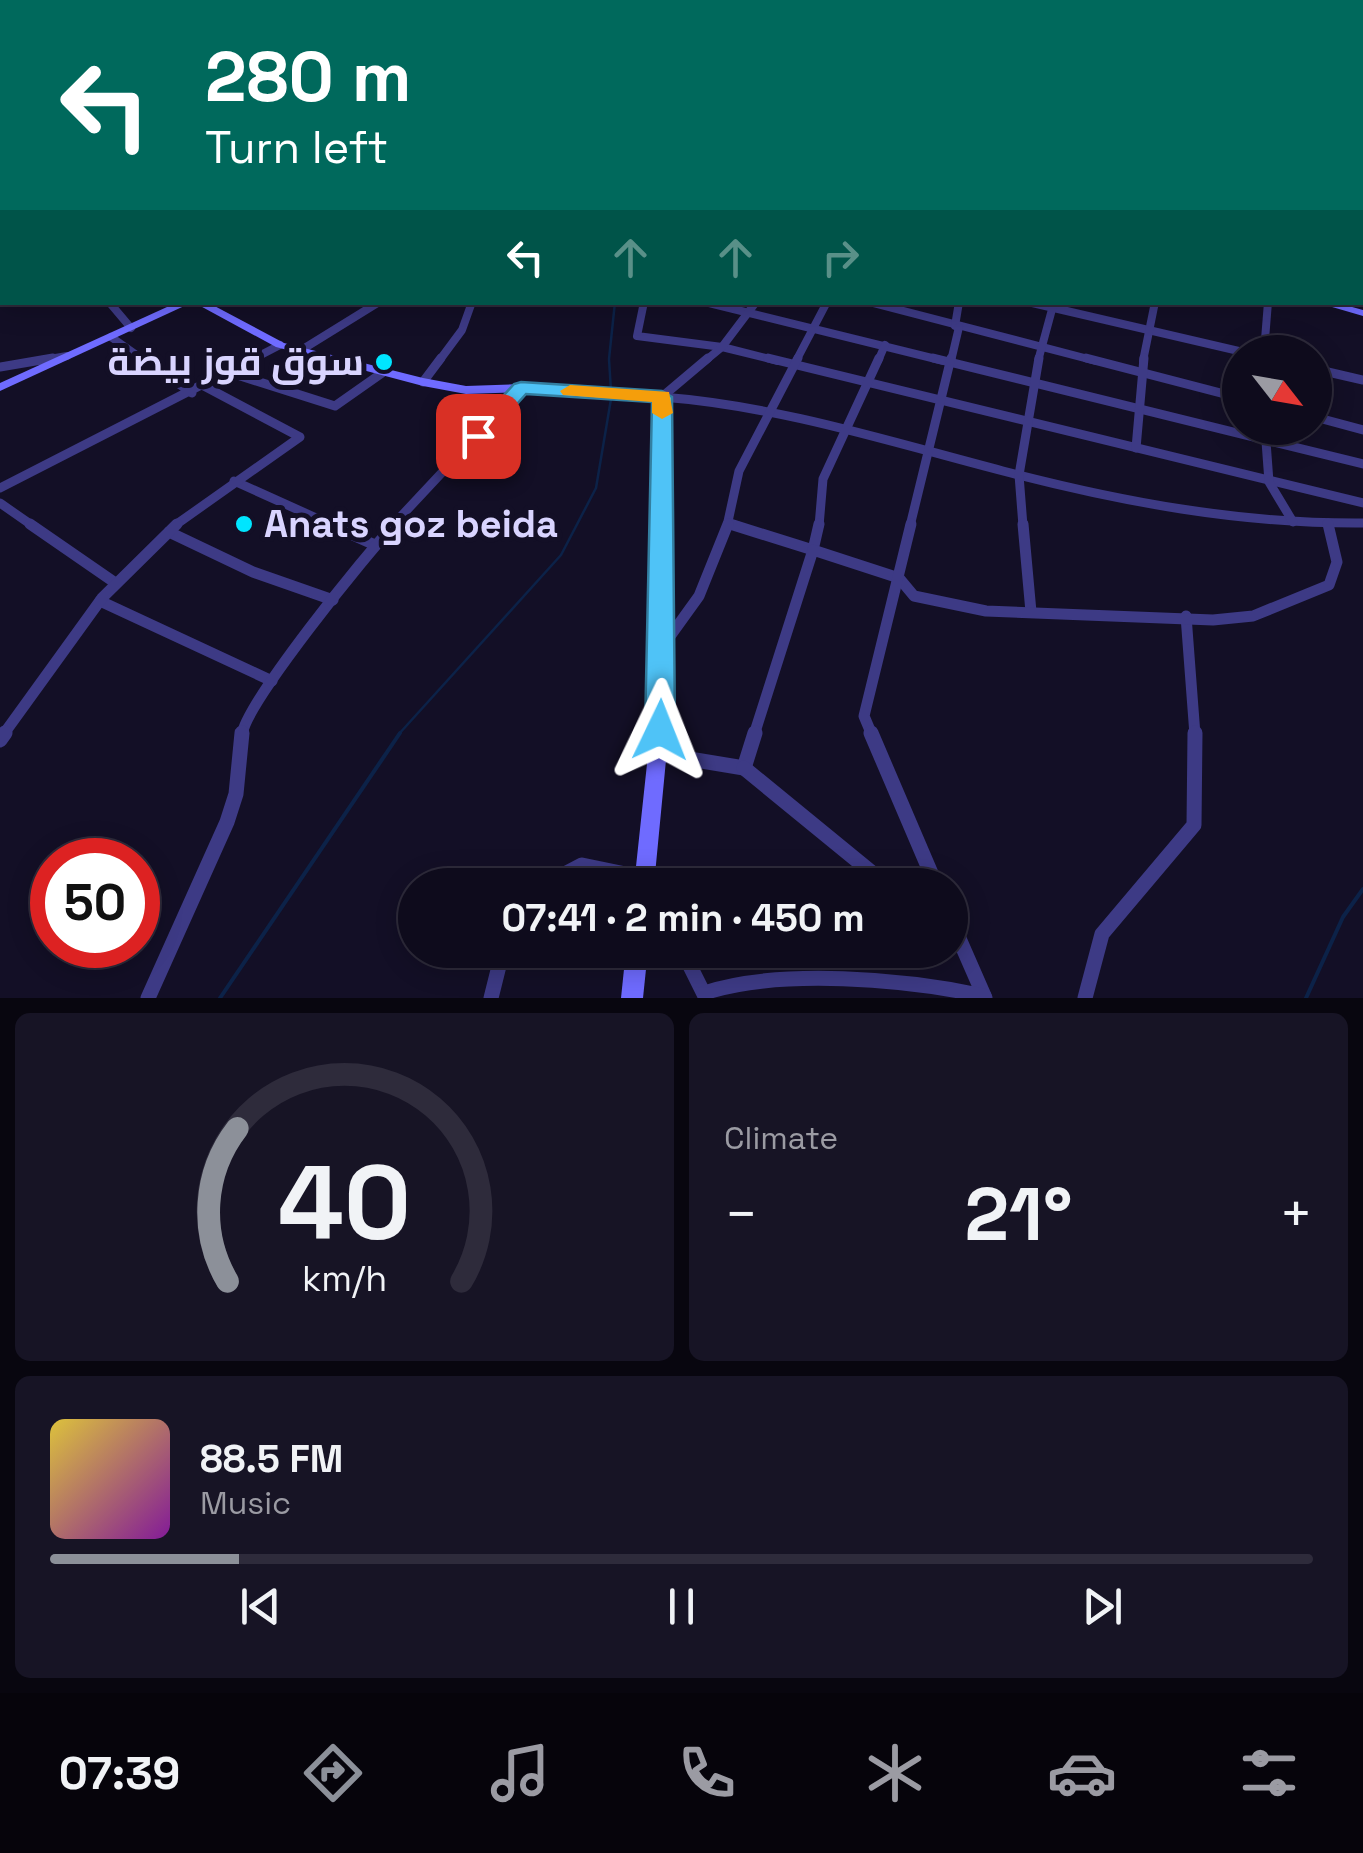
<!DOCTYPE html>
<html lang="en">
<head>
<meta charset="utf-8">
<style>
  :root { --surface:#0e0b1c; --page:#171425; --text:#f1f3f6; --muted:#9b9ba3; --line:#2e2b3b; --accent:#8c9099 }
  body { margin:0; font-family:"Space Grotesk",Cairo,sans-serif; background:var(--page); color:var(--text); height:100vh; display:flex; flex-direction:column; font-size:38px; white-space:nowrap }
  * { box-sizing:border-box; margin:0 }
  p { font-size:32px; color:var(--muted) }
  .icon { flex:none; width:55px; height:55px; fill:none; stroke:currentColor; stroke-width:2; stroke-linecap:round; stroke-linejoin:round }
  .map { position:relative; height:998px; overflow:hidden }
  .drawer { display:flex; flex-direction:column; gap:15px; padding:15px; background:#08060f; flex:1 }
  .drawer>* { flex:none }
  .guide { position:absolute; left:0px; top:0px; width:1365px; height:305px; box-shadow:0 5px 25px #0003,0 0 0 2px var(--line); background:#00695c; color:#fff; overflow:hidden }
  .needle { width:65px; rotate:121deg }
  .buttons { position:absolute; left:1222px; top:335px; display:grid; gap:20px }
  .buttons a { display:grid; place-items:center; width:110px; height:110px; border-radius:50%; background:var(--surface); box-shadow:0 5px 25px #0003,0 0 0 2px var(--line); font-size:50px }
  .speed { position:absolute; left:30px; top:838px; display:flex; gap:20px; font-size:50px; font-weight:700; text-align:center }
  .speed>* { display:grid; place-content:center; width:130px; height:130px; border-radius:50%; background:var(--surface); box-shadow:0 5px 25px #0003,0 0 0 2px var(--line); line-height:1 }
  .speed .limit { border:15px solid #d22; background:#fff; color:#111 }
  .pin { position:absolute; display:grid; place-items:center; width:85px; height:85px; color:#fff; margin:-42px; border-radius:20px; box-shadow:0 5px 15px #0006 }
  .me { position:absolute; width:110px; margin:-55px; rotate:2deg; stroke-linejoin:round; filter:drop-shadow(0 0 8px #0008) }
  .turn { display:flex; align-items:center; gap:35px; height:210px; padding:0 40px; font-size:45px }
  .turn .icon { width:130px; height:130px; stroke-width:2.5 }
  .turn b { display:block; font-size:70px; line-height:85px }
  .lanes { display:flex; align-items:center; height:95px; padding:0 40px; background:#0003; justify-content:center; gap:50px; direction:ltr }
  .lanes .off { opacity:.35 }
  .big { font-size:75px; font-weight:700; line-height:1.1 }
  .drawer .tile { flex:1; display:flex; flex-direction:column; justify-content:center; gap:15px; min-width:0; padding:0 35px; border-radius:15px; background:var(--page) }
  .drawer .dial { align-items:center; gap:0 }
  .dial svg { height:260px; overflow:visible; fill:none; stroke:var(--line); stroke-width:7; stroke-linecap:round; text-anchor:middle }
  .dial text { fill:var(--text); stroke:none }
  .song { display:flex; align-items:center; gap:30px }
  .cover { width:120px; height:120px; border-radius:15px; background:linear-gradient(135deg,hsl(50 70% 55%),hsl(290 70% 35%)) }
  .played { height:10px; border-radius:5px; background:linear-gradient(90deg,var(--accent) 15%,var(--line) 15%) }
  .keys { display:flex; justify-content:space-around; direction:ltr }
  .heat { display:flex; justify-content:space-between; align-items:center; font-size:55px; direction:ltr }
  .drawer .tiles { flex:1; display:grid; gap:15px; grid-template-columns:1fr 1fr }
  .tile:last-child { grid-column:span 2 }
  .trip { position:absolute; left:398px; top:868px; width:570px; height:100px; border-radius:50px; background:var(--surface); box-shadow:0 5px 25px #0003,0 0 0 2px var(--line); font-weight:700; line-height:100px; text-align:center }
  .tabs { display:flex; height:160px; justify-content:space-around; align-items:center; background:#06040b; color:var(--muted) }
  .tabs .icon { width:70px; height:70px }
  .tabs .selected { color:var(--accent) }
  .tabs b { font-size:45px; color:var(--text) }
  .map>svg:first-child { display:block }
</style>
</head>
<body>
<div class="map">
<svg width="1363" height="998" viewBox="0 0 1363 998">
  <rect width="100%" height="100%" fill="#130f26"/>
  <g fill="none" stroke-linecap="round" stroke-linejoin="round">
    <!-- stream-far1 -->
    <g stroke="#0c2248" stroke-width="2.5">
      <polyline points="611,391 609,359 615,302"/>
      <polyline points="398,735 561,555 596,488 611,399"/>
    </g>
    <!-- stream -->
    <g stroke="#0c2248" stroke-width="4">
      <polyline points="220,998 400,733"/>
      <polyline points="1306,998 1343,917 1363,889"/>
    </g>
    <!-- street-far3 -->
    <g stroke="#3d3a85" stroke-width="8">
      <polyline points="109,302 131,328"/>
      <polyline points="644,302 637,336 722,347 778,361"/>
      <polyline points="705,302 944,361"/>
      <polyline points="869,302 1096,361"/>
      <polyline points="1028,302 1243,352"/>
      <polyline points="955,326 959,302"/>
      <polyline points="111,337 145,361"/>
      <polyline points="303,349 379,302"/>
      <polyline points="1264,352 1268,302"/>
      <polyline points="38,361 67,356"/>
      <polyline points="249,361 280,345"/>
      <polyline points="439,361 462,330 472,302"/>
      <polyline points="705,361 722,347 756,302"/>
      <polyline points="796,361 827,302"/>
      <polyline points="878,361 885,345"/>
      <polyline points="951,361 959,327"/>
      <polyline points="1038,361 1054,302"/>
      <polyline points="1143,361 1155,302"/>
    </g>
    <!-- street-far2 -->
    <g stroke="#3d3a85" stroke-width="9">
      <polyline points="142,358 192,393"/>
      <polyline points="768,358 1363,503"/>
      <polyline points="933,358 1363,464"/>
      <polyline points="1086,358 1240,398"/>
      <polyline points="0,367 53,358"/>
      <polyline points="1315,369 1363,380"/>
      <polyline points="231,373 335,406 382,373"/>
      <polyline points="423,382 441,358"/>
      <polyline points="663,396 708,358"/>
      <path d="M662,397C779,406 891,442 1003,471C1122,502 1240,524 1363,523"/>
      <polyline points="1315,417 1363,430"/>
      <polyline points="1265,428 1269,482 1293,522"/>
      <polyline points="1136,448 1144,358"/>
      <polyline points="234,481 334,526"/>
      <polyline points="0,488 254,358"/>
      <polyline points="0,503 33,526"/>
      <polyline points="728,523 738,526"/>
      <polyline points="174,526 300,437 204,386"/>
      <polyline points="392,526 521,388"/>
      <polyline points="727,526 739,471 798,358"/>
      <polyline points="819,526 823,479 879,358"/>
      <polyline points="910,526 951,358"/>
      <polyline points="1023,526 1019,475 1039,358"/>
    </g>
    <!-- street-far1 -->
    <g stroke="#3d3a85" stroke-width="11">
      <polyline points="30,524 114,582"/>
      <polyline points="328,524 375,545"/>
      <polyline points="730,524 813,550 819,524"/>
      <polyline points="1023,524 1031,612"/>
      <polyline points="169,532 253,572 333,600"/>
      <polyline points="100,601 272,681"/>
      <polyline points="1186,616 1195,735"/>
      <polyline points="663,646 699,596 728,524"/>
      <polyline points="3,735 102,598 177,524"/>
      <path d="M242,735C245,704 367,553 395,524"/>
      <polyline points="754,735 813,550 899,578 914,596 986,611 1213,620 1253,616 1329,585 1337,562 1328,524"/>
      <polyline points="872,735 864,716 911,524"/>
    </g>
    <!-- street -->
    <g stroke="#3d3a85" stroke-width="15">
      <polyline points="871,733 936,885"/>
      <polyline points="0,740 5,733"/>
      <polyline points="659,754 744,768 755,733"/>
      <polyline points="744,768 887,885"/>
      <polyline points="559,885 563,875 582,865 645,878 649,885"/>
      <polyline points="950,918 985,998"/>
      <polyline points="682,950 706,998"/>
      <path d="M704,993C780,968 906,979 984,996"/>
      <polyline points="148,998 227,822 236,794 242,733"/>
      <polyline points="491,998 499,966 509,950"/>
      <polyline points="1085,998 1102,934 1194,825 1195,733"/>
    </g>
    <!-- secondary -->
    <g fill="#6f6bff" fill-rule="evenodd">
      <polygon points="178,302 193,302 0,391 0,383"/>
      <polygon points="193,302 207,302 284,343 423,378 466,386 521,384 666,394 671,708 654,885 634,885 653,708 656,400 521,392 466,394 423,386 276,347"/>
      <polygon points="1315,302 1334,302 1363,310 1363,316"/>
      <polygon points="626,950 648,950 643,998 621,998"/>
    </g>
  </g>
  <!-- sky -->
  <linearGradient id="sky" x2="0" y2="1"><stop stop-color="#0a0815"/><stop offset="0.47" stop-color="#333752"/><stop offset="1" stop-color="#333752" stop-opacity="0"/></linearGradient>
  <rect width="1363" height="264" fill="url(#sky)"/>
  <!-- route -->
  <polygon fill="#4fc3f7" stroke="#337fa1" stroke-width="2.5" points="521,382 662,391 672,397 675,730 671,740 660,744 650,740 645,730 652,402 526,394 485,440 471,440 468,436 471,431 514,384"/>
  <!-- slow -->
  <polygon fill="#f59e0b" points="570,385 669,392 673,413 662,419 652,413 652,402 563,395 560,391"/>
  <!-- markers -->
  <g fill="#00e5ff" stroke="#130f26" stroke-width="4">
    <circle cx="384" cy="362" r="10"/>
    <circle cx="244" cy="524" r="10"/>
  </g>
  <g text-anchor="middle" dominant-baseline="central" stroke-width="10" stroke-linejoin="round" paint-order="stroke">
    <!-- poi labels -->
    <g font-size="38" font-weight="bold" fill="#d9d4ff" stroke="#130f26" text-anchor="end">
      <text x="364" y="362">سوق قوز بيضة</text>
      <text x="264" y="524" text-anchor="start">Anats goz beida</text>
    </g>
  </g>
</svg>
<div class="buttons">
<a><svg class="needle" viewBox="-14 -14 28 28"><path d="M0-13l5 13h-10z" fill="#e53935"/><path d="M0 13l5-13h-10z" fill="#9b9ba3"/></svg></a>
</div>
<div class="speed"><div class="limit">50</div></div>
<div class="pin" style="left:478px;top:436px;background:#d93025"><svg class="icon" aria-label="arrive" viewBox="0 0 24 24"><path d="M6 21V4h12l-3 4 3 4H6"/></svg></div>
<svg class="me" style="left:660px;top:730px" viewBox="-20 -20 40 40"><path d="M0-17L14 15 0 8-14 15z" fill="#4fc3f7" stroke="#fff" stroke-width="4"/></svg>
<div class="trip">07:41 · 2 min · 450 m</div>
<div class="guide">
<div class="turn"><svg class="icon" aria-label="left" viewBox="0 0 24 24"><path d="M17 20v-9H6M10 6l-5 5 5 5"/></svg><div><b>280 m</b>Turn left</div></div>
<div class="lanes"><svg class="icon" aria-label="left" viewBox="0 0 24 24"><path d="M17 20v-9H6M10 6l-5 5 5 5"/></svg><svg class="icon off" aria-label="ahead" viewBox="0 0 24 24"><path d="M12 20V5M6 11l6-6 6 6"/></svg><svg class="icon off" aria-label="ahead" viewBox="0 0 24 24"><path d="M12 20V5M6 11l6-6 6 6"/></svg><svg class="icon off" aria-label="right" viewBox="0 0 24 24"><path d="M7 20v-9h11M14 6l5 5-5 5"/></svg></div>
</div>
</div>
<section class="drawer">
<div class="tiles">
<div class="tile dial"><svg viewBox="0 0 100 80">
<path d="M14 69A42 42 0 1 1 86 69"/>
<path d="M14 69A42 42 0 0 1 17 22" stroke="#8c9099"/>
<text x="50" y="56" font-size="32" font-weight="700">40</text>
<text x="50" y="72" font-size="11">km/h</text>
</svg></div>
<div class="tile"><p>Climate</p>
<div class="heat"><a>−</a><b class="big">21°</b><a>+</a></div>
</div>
<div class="tile">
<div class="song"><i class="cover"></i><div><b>88.5 FM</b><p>Music</p></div></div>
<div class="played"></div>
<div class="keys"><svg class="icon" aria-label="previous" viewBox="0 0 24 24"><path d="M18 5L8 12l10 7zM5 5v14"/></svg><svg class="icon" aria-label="pause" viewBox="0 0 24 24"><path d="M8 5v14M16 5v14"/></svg><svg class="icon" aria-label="next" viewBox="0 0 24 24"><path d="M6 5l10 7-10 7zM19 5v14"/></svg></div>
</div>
</div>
</section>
<nav class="tabs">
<b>07:39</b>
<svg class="icon selected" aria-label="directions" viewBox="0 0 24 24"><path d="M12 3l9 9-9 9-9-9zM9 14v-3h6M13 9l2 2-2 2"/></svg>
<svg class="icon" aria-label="music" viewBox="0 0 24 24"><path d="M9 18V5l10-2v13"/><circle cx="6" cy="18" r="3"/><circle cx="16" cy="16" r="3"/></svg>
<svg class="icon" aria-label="phone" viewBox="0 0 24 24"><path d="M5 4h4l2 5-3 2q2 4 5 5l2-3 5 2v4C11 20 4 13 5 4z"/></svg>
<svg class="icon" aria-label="climate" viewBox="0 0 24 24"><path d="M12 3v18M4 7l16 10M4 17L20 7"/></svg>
<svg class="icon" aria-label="car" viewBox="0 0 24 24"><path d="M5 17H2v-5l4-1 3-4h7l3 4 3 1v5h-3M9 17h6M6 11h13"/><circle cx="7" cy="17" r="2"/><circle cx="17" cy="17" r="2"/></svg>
<svg class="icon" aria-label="filters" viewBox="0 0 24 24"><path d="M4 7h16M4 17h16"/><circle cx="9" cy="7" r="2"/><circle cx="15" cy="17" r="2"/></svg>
</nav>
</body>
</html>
